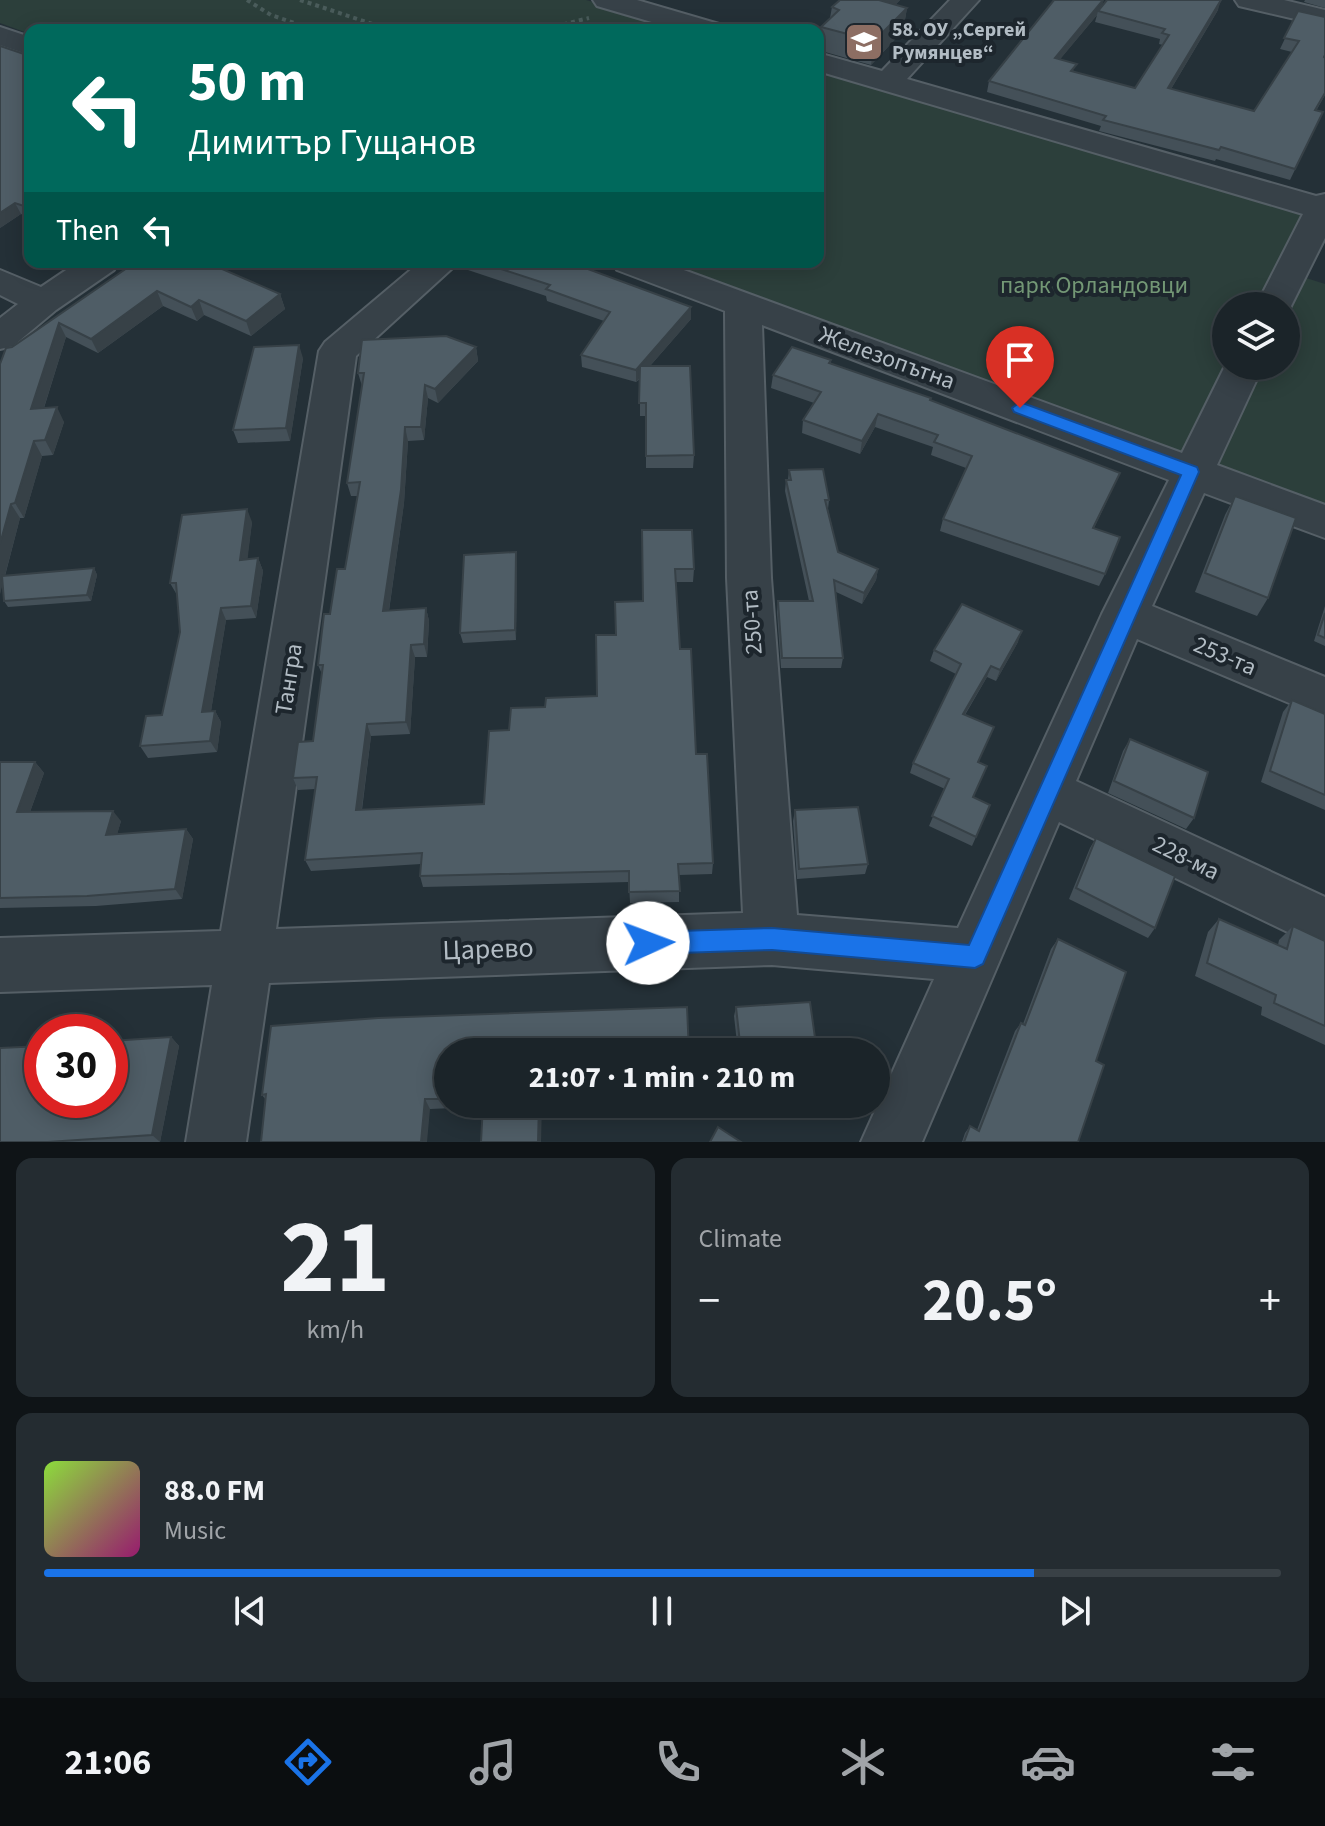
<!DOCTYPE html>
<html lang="en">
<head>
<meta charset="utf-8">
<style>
  :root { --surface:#1b2429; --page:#242c31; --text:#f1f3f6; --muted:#a0a4a8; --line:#394146; --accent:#1a73e8 }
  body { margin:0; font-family:"Source Sans 3",sans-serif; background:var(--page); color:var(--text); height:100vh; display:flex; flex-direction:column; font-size:30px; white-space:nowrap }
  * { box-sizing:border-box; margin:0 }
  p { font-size:26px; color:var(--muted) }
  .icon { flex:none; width:44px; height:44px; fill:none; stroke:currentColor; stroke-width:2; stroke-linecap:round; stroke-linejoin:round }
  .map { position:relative; height:1142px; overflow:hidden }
  .drawer { display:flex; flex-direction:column; gap:16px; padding:16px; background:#0f1417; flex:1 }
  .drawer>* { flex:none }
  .guide { position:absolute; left:24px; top:24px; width:800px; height:244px; border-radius:16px; box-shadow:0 4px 20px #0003,0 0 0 2px var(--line); background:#00695c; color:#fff; overflow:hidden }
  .buttons { position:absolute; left:1212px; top:292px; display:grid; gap:16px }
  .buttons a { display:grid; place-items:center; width:88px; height:88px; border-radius:50%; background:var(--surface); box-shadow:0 4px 20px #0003,0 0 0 2px var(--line); font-size:40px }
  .speed { position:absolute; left:24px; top:1014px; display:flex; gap:16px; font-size:40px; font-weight:700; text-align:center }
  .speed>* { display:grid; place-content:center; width:104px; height:104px; border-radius:50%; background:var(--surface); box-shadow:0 4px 20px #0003,0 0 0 2px var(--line); line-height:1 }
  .speed .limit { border:12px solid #d22; background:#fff; color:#111 }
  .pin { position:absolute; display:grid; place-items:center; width:68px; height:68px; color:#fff; margin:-82px -34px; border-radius:50% 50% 50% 0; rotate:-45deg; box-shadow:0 0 8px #0007 }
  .pin .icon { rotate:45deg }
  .me { position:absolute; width:88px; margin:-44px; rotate:88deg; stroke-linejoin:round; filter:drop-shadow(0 0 6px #0008) }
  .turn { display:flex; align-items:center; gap:28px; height:168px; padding:0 32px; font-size:36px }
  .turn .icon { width:104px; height:104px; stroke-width:2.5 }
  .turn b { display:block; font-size:56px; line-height:68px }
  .then { display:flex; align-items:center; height:76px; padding:0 32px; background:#0003; gap:16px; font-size:30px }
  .big { font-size:60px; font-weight:700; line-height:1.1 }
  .drawer .tile { flex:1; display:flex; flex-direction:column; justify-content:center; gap:12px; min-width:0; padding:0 28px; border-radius:16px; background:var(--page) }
  .drawer .dial { align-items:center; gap:0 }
  .dial b { font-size:104px; line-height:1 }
  .song { display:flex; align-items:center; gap:24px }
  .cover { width:96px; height:96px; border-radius:12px; background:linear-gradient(135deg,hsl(90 70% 55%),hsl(320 70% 35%)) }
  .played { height:8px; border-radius:4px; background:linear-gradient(90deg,var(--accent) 80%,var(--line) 80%) }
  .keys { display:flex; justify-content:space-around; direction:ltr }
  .heat { display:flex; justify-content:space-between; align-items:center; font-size:44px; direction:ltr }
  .drawer .tiles { flex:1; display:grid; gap:16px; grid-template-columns:1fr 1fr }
  .tile:last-child { grid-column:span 2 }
  .trip { position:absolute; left:434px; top:1038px; width:456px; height:80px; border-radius:40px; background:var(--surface); box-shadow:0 4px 20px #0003,0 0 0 2px var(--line); font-weight:700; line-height:80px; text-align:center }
  .dock { display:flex; height:128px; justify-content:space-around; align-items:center; background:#0b0e10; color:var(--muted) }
  .dock .icon { width:56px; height:56px }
  .dock .selected { color:var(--accent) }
  .dock b { font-size:36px; color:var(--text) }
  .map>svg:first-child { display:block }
</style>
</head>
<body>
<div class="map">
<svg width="1325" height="1142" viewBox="0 0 1325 1142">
  <rect width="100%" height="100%" fill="#243037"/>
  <!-- green -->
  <g fill="#2c3f3b" fill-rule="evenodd">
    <polygon points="0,0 586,0 689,30 30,30 30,34 0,23"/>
    <path d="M818,68L1305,211L1278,269L1325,284V509L656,262H818ZM1226,306H1286V366H1226Z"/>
  </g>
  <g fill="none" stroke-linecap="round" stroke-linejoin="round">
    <defs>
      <g id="minor">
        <polygon points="593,0 637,0 719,24 723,30 679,30 597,6"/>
        <polygon points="950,0 979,0 907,79 1316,196 1325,194 1325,238 1287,314 1286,306 1256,306 1303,214 818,71 818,53 882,71"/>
        <polygon points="1235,0 1284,0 1325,10 1325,26 1239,6"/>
        <polygon points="0,27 30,37 30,55 0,45"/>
        <polygon points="78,262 119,262 114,270 56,310 13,346 0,349 0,318 18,304 0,295 0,270 41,287"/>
        <path d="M420,262H459L356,356L276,929L743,913L727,578L725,311L617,270L612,262H662L1182,453L1226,364L1263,366L1217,465L1325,505V538L1204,493L1152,606L1325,677V718L1137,639L1076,781L1325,897V950L1059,822L922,1142H861L934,979L772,965L269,983L246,1142H186L212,985L0,992V938L221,931L319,351L325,342ZM762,325L1169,480L1102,614L958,928L797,915L771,578Z"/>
      </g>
    </defs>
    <!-- minor casing -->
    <use href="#minor" stroke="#555f66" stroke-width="4"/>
    <!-- path -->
    <g stroke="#4a5c5b" stroke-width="4" stroke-dasharray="4 4" stroke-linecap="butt">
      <polyline points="247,0 271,15 315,30"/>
      <polyline points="300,0 391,30"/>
      <polyline points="540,30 589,18"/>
    </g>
    <!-- minor -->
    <use href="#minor" fill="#374148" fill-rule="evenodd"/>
  </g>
  <!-- wall -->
  <g fill="#445058" fill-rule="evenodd">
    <polygon points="840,0 900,0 895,5 907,8 903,31 871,65 818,50 821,27 830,18 832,7"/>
    <polygon points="1305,0 1325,0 1325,8 1304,2"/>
    <path d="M1102,6L1218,10L1171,89L1254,111L1292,52L1280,49L1298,11L1325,58V95L1316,111L1323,112L1290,180L1216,159L1215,161L1099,131L1101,126L987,92L989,81ZM1097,15L1095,22L1160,39L1159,44L1163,45L1135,88L1075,72L1060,59Z"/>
    <polygon points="30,56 30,218 21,214 0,228"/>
    <polygon points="464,262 569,262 691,319 650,366 694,455 693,468 646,468 646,416 640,416 640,379 636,382 582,367 581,355 604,321 547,301 546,296 465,269"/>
    <polygon points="122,266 280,294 285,309 251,336 204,315 197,321 163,306 98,353 66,337 44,408 64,422 53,455 42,456 24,518 20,518 5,576 94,568 97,575 91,601 8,607 4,601 2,584 0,594 12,347 124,270"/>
    <polygon points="476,347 478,361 438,403 428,398 424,440 408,441 404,503 389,611 426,608 429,621 427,657 415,657 410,734 371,736 362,810 484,804 509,730 545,707 597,696 616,635 643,601 642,530 694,569 693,582 676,582 680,649 713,863 712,874 679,875 679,902 630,903 629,882 423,887 420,876 421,864 311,871 305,860 315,789 298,790 293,778 313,741 322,674 318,665 330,614 345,569 358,496 351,496 347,483 362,386 358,373"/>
    <polygon points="303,358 290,441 238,443 233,430"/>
    <polygon points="831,360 831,364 931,398 931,401 1120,473 1094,528 1105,574 1099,586 940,531 943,519 966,468 931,455 933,447 875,427 860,454 802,433 803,420 814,403 771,388 773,375"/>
    <polygon points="789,470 829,500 828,509 838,552 878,569 876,580 862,604 836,592 843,658 841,668 781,668 777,612 778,601 809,601 785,491 786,480 788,480"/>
    <polygon points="1235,496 1268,598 1257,616 1195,592 1225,515"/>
    <polygon points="252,522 247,559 258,558 263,571 256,618 226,620 211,711 215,711 221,722 217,752 148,758 140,746 162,715 180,632 177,595 170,583"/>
    <polygon points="517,562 516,640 463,643 460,633"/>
    <polygon points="1325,606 1325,646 1314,641"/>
    <polygon points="1018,642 996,681 987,677 965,715 994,727 978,762 973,797 990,805 972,846 929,826 945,789 910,773 913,763 956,674 930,661 934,650"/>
    <polygon points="1292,700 1325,714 1325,810 1261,782 1283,712"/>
    <polygon points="1130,739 1194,818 1186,829 1108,793 1123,751"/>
    <polygon points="0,762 35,762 44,773 30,812 121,821 117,834 186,829 193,839 182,899 96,906 0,908"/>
    <polygon points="795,810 868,864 865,874 797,879 793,821"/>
    <polygon points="1096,838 1155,928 1148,938 1069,899 1090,848"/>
    <polygon points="1219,919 1278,945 1279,940 1293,926 1325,941 1325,1045 1261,1015 1262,1007 1195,976 1208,932"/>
    <polygon points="1058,939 1096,1061 1078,1142 962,1142 965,1133 970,1126 977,1130 1015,1031 1021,1023 1023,1024 1051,949"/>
    <polygon points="736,1007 817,1052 738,1052 734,1016"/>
    <polygon points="171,1037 179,1046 160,1142 0,1142 42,1100"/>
    <polygon points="448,1052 448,1104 548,1104 430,1109 266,1100 262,1095"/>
  </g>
  <!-- shaded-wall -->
  <g fill="#374147">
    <polygon points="879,0 900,0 876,24"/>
    <polygon points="1104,0 1101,9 1098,11 1097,15 1052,69 1055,58"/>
    <polygon points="1221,0 1218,10 1165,99 1168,88"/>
    <polygon points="907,8 903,31 871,65 874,41"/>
    <polygon points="15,203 21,214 0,228 0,213"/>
    <polygon points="157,291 163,306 98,353 91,339"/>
    <polygon points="280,294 285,309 251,336 246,321"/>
    <polygon points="199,300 204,315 197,321 191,307"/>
    <polygon points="691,307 691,319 636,382 636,370"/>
    <polygon points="59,323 66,337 39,423 31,409"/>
    <polygon points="299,345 303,358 290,441 286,428"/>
    <polygon points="476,347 478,361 438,403 435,389"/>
    <polygon points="425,385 428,398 424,440 421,427"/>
    <polygon points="57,407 64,422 53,455 45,440"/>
    <polygon points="878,414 875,427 860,454 862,441"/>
    <polygon points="405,427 408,441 404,503 387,624 383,611"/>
    <polygon points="34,441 42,456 24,518 15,503"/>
    <polygon points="11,504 20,518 0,594 0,544"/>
    <polygon points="247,509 252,522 246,572 240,560"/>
    <polygon points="516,552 517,562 516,640 515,630"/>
    <polygon points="258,558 263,571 256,618 251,606"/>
    <polygon points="94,568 97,575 91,601 87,595"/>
    <polygon points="878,569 876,580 862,604 864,593"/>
    <polygon points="221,608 226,620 209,723 202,712"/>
    <polygon points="426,608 429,621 427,657 424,644"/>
    <polygon points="1022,631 1018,642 996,681 1000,670"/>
    <polygon points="411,645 415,657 410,734 406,722"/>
    <polygon points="991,666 987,677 959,724 963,714"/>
    <polygon points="215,711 221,722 217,752 210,741"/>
    <polygon points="367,724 371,736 360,822 356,810"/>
    <polygon points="35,762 44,773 26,823 17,812"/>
    <polygon points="113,811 121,821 114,845 106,835"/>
    <polygon points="186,829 193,839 182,899 175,889"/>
    <polygon points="171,1037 179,1046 160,1142 152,1135"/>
    <polygon points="425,1099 430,1109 427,1142 421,1142"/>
    <polygon points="539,1104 542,1104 541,1142 538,1142"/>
  </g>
  <!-- building -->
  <g fill="#4f5d66" stroke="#374147" stroke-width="2">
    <polygon points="840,0 879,0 907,8 874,41 821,27 839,10 832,7"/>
    <polygon points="1054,0 1103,0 1055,58 1077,64 1071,71 1135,88 1169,35 1162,33 1165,29 1098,11 1107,0 1221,0 1168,88 1254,111 1299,41 1284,38 1298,11 1325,17 1325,55 1324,57 1325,58 1325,93 1315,110 1323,112 1295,169 1221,147 1219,150 1103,120 1106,116 989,81"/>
    <polygon points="0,46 30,56 30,208 15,203 0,213"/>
    <polygon points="128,262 206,262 280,294 246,321 199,300 191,307 157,291 91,339 59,323 31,409 57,407 45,440 34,441 15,503 11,504 0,544 0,364 6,348 12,347 127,268 122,266"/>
    <polygon points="480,262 569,262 691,307 636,370 581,355 610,312 546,289 550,285"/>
    <polygon points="446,336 476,347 435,389 425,385 421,427 405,427 401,490 383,611 426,608 424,644 411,645 406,722 367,724 356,810 484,804 489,731 509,730 511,708 545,707 546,698 597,696 596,635 616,635 615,602 643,601 642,530 692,530 694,569 675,569 680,649 691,649 696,754 707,754 713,863 678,864 680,891 629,892 629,871 420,876 422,853 305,860 317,777 293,778 298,742 313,741 323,665 318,665 324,614 330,614 337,569 345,569 360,482 347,483 364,373 358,373 362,340"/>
    <polygon points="299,345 286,428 233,430 254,347"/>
    <polygon points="792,347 831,360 829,363 931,398 930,400 1120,473 1093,528 1120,537 1105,574 943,519 972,456 934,442 938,435 878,414 862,441 803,420 821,392 773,375"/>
    <polygon points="640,366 690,366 694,455 646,456 646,403 639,403"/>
    <polygon points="823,469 829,500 825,500 838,552 878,569 864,593 834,580 843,658 782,658 778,601 813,601 786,480 791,480 789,470"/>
    <polygon points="1235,496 1296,518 1268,598 1205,573"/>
    <polygon points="247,509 240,560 258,558 251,606 221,608 202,712 215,711 210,741 140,746 146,716 162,715 180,632 176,583 170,583 182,515"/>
    <polygon points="516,552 515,630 460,633 464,555"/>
    <polygon points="94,568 87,595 4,601 2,576"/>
    <polygon points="962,604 1022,631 1000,670 991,666 963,714 994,727 978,762 987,766 973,797 990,805 976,837 932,816 949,779 913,763 961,664 934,650"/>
    <polygon points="1325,613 1325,638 1318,635"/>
    <polygon points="1292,700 1325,714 1325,795 1270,771"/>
    <polygon points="1130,739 1208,772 1194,818 1114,781"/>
    <polygon points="0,762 35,762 17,812 113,811 106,835 186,829 175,889 87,896 0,898"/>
    <polygon points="858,807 868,864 799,869 795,810"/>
    <polygon points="1096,838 1175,876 1155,928 1076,888"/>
    <polygon points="1219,919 1287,949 1293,926 1325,941 1325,1026 1274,1003 1276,995 1207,963"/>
    <polygon points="1058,939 1126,972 1096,1061 1104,1065 1078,1142 964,1142 970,1126 979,1131 1021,1023 1025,1025"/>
    <polygon points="810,1002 817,1052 741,1052 736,1007"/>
    <polygon points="687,1007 689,1052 448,1052 448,1099 425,1099 421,1142 261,1142 266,1094 262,1095 271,1026 378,1018"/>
    <polygon points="171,1037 152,1135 48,1142 0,1142 0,1048 42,1046 42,1100 110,1100 110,1041"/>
    <polygon points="483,1104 539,1104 538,1142 481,1142"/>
    <polygon points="718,1127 741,1142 710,1142"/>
  </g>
  <!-- route -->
  <polygon fill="#1a73e8" stroke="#114b97" stroke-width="2" points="1020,402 1197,467 1199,472 983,964 975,968 772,950 648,954 640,951 636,943 640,936 648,932 772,928 969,945 1181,475 1014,412 1012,408"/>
  <!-- icons -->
  <defs>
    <symbol id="school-square" viewBox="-11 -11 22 22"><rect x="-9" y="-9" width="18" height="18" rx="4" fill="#8d6e63" stroke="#1d262d"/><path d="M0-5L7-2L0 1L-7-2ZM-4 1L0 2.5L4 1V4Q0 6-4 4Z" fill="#fff"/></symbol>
  </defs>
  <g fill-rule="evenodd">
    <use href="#school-square" x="842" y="20" width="44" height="44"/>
  </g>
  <g text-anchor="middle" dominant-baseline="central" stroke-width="8" stroke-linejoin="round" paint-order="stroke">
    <!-- far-poi labels -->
    <g font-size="20" font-weight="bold" fill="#b2bcc4" stroke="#1d262d" text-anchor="start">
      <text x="892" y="30">58. ОУ „Сергей<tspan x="892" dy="23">Румянцев“</tspan></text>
    </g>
    <!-- park labels -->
    <g font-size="24" fill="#739775" stroke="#1d262d">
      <text x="1094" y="285">парк Орландовци</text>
    </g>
    <!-- street labels -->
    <g font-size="24" fill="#b2bcc4" stroke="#1d262d">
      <text transform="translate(887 358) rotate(20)">Железопътна</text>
      <text transform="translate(752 622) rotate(-94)">250-та</text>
      <text transform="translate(1225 656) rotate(23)">253-та</text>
      <text transform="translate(289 679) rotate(-81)">Тангра</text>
      <text transform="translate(1186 858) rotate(26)">228-ма</text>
    </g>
    <!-- near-street labels -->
    <g font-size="28" fill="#b2bcc4" stroke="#1d262d">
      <text transform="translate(488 949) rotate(-2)">Царево</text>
    </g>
  </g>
</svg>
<div class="buttons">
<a><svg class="icon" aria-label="layers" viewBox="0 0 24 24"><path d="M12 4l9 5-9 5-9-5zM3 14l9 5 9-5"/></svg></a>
</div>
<div class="speed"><div class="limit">30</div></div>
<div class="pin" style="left:1020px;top:408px;background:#d93025"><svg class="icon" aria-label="arrive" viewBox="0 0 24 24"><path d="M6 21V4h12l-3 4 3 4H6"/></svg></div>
<svg class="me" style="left:648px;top:943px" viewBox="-20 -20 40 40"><circle r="19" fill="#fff"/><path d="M0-13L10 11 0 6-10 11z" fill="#1a73e8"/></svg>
<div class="trip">21:07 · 1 min · 210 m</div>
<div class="guide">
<div class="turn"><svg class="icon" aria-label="left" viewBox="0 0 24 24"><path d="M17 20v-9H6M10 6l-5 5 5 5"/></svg><div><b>50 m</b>Димитър Гущанов</div></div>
<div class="then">Then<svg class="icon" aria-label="left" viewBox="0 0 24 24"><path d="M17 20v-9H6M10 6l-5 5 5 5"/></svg></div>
</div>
</div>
<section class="drawer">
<div class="tiles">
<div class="tile dial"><b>21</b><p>km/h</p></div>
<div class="tile"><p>Climate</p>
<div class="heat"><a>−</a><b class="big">20.5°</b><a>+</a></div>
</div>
<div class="tile">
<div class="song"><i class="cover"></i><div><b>88.0 FM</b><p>Music</p></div></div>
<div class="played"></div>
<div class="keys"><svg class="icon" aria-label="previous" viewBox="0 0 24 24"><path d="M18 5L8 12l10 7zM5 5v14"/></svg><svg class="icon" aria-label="pause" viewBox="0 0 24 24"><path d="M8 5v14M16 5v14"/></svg><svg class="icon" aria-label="next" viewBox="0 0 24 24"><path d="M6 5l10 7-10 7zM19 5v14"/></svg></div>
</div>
</div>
</section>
<nav class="dock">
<b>21:06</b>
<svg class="icon selected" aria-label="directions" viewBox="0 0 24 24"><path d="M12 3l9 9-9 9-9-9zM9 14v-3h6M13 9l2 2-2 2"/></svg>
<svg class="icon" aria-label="music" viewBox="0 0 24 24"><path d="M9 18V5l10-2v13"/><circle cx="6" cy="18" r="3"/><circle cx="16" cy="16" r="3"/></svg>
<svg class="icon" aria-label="phone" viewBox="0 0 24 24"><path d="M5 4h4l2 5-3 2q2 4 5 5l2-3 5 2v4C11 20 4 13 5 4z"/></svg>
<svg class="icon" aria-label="climate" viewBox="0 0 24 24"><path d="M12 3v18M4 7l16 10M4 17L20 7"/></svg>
<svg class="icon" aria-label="car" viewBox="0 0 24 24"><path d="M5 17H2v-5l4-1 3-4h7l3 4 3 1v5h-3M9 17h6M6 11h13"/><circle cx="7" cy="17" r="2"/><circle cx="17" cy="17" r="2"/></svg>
<svg class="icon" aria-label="filters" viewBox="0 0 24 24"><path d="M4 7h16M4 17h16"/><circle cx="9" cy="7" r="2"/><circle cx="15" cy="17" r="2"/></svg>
</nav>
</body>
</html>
